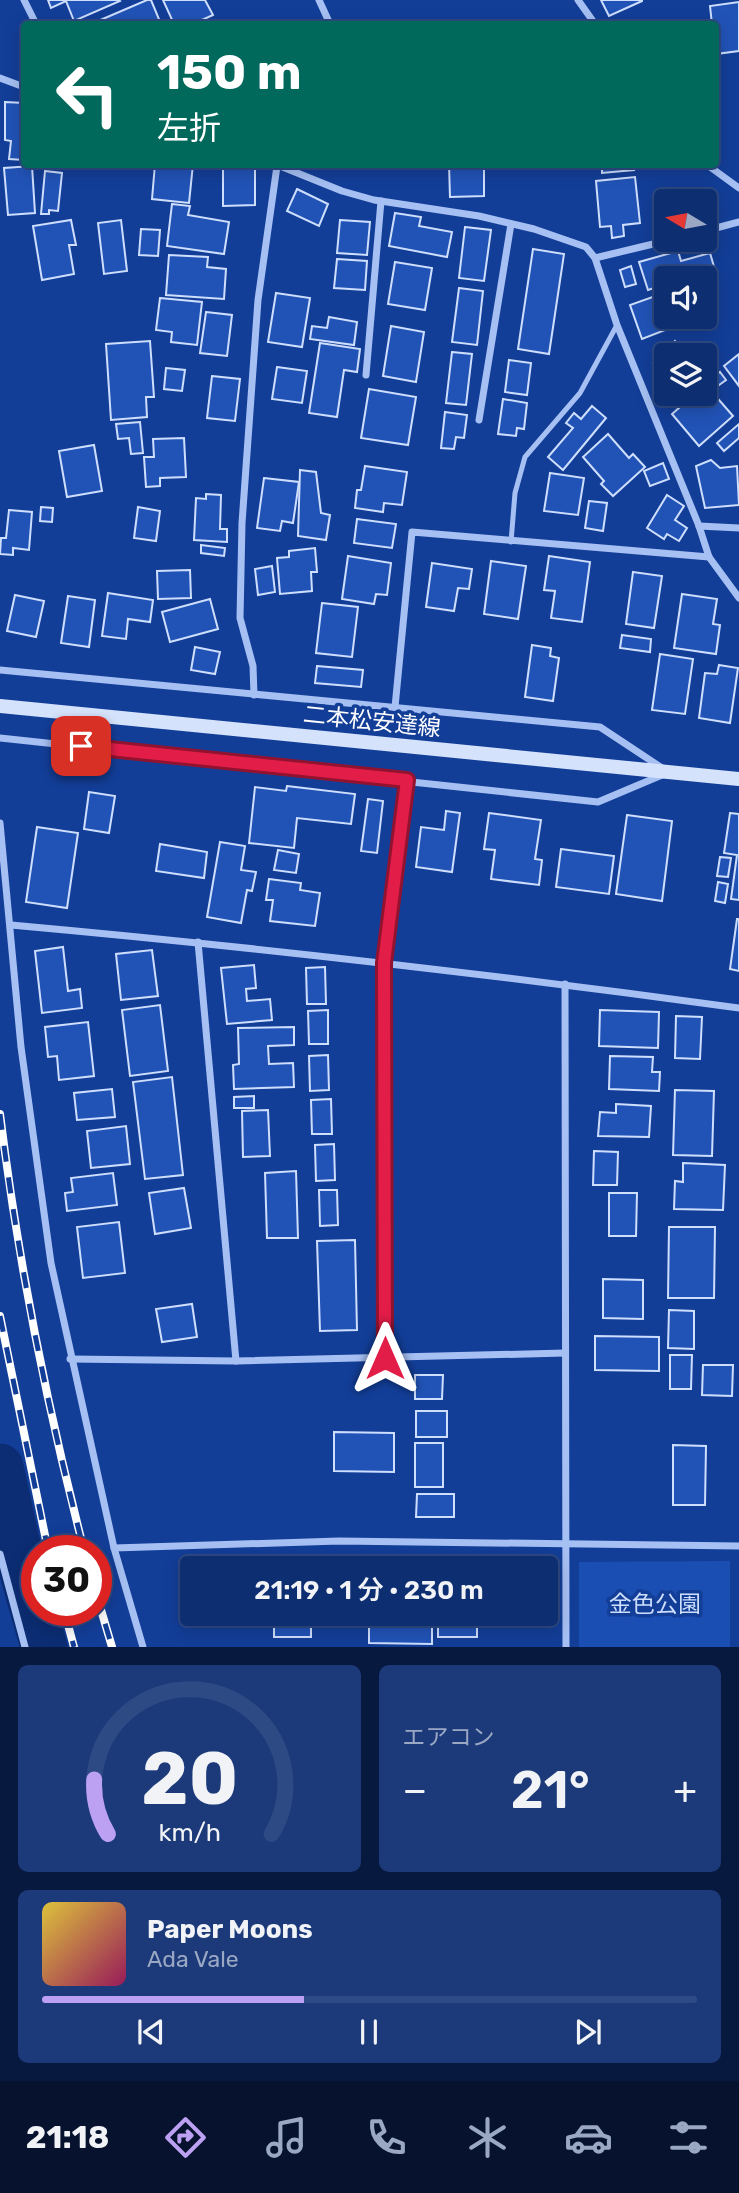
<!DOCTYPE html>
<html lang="ja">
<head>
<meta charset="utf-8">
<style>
  :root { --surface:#0e2e72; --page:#1c3a7a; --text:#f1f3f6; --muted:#9ba8c4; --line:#2e4a84; --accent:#bca0f2 }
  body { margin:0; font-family:Rubik,"Noto Sans JP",sans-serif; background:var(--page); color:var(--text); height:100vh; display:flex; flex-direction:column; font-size:26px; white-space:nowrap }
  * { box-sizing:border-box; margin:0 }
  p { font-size:23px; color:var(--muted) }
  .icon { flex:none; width:38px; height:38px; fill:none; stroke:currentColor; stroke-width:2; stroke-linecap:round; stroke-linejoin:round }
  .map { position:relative; height:1647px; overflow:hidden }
  .panel { display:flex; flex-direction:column; gap:18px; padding:18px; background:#08193f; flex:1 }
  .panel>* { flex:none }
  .hud { position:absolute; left:21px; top:21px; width:698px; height:147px; border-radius:7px; box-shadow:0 4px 18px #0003,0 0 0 2px var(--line); background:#00695c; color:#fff; overflow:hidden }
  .needle { width:46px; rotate:280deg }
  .fabs { position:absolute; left:654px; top:189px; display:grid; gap:14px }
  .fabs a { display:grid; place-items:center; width:63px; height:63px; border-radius:7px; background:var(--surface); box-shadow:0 4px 18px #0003,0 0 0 2px var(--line); font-size:35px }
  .speed { position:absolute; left:21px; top:1535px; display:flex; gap:14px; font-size:35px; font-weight:700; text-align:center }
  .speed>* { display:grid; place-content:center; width:91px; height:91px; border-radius:50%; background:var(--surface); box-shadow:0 4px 18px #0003,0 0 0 2px var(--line); line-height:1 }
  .speed .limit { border:10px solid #d22; background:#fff; color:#111 }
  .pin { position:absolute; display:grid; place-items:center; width:60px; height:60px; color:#fff; margin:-30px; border-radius:14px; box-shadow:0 4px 10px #0006 }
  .me { position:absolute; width:77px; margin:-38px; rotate:0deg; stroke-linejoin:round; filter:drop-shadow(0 0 5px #0008) }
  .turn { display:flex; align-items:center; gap:24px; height:147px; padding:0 21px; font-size:32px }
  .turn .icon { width:91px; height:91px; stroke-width:2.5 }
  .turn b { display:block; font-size:49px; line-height:60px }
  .big { font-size:52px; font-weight:600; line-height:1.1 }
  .panel .card { flex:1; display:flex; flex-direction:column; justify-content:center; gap:10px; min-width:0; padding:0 24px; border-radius:10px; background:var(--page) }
  .panel .dial { align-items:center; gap:0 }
  .dial svg { height:182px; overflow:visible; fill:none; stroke:var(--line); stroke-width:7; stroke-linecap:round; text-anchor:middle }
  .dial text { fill:var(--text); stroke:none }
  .song { display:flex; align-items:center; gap:21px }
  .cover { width:84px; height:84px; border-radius:10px; background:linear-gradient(135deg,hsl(50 70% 55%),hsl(330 70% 35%)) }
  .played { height:7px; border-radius:4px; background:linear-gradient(90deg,var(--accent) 40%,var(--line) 40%) }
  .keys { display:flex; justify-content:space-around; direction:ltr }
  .heat { display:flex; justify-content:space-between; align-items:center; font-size:38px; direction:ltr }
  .panel .tiles { flex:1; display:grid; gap:18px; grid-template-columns:1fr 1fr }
  .card:last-child { grid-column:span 2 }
  .trip { position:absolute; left:180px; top:1556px; width:378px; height:70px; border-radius:7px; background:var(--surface); box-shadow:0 4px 18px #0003,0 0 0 2px var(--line); font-weight:600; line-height:70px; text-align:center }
  .tabs { display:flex; height:112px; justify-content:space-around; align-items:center; background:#06122e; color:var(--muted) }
  .tabs .icon { width:49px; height:49px }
  .tabs .active { color:var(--accent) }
  .tabs b { font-size:32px; color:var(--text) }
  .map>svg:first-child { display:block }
</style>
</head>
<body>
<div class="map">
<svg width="739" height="1647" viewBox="0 0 739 1647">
  <rect width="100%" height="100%" fill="#133e98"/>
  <!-- green -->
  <polygon fill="#1b4eb2" points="730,1561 730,1647 579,1647 579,1562"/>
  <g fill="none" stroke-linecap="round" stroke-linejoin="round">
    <!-- river -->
    <polyline stroke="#0c2d74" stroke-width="47" points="0,1467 24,1577 44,1647"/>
  </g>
  <!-- building -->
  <g fill="#2153b7" stroke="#cedefd" stroke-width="2">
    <polygon points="48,0 119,0 120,1 74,21 66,1 51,8"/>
    <polygon points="147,0 151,0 161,24 91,24"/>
    <polygon points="163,0 205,0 213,15 193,24 174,24"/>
    <polygon points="601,0 642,0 642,1 609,16"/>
    <polygon points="739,2 739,51 716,54 716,24 712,24 710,6"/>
    <polygon points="414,21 414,24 375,24"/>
    <polygon points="5,102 24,103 24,160 9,159 11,141 5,140"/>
    <polygon points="155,164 193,164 189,203 152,199"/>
    <polygon points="223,164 255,164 255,205 223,206"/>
    <polygon points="449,164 484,164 484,196 450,197"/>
    <polygon points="602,164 634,164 634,170 602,173"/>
    <polygon points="32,166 35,213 8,215 4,168"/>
    <polygon points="45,171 62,173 58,211 49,210 49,214 41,214"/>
    <polygon points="635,177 640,223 623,225 624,236 612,238 611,226 600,227 596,181"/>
    <polygon points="297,189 328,204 319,226 287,211"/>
    <polygon points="700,189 705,201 682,201 680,196"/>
    <polygon points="172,204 190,206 188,215 229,222 224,254 167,246"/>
    <polygon points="395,213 421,217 419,226 452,232 447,257 389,246"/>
    <polygon points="71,220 76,245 69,245 74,274 42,280 33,226"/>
    <polygon points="121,220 127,271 104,274 98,223"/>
    <polygon points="340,220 370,222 367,255 337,253"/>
    <polygon points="465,227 491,230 484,281 459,278"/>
    <polygon points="141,229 160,230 158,256 139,255"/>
    <polygon points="533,249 564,254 549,354 518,349"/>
    <polygon points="678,251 681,261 710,253 715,270 687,278 667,278 667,284 648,290 639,262"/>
    <polygon points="169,255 208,257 207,267 226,269 224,299 166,295"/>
    <polygon points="337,259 367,261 365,290 334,288"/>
    <polygon points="395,262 432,268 425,310 388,304"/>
    <polygon points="631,266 636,284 625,287 620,270"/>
    <polygon points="459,288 483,291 477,345 452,342"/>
    <polygon points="276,293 310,298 302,347 268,342"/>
    <polygon points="661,294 667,309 667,317 670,317 673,327 642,339 630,305"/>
    <polygon points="160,298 202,302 197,345 171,342 172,332 156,330"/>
    <polygon points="206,312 232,315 227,356 200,353"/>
    <polygon points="329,317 357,322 354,345 310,339 312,326 327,328"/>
    <polygon points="391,326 424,332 416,382 383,376"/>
    <polygon points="150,341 154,397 146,397 147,417 111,420 106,344"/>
    <polygon points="675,341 690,355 667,355 667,376 653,363"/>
    <polygon points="320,343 360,349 357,372 344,370 337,417 309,413"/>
    <polygon points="452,352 472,354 466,405 446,403"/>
    <polygon points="739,354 739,386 724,366"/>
    <polygon points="509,360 531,363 527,395 505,392"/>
    <polygon points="277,367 307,371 302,403 272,399"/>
    <polygon points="166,368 185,370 182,391 164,389"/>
    <polygon points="720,372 726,380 715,388 709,381"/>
    <polygon points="212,376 240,379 235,421 207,418"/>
    <polygon points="706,385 733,416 699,446 672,414 695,394 705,394"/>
    <polygon points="369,389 416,397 408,445 361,438"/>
    <polygon points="672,394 689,394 676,407 668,398"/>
    <polygon points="503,399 527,403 524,429 517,428 516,436 498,434"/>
    <polygon points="592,406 606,418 563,470 548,457 573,428 566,423 574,413 581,419"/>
    <polygon points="445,412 467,415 464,438 456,437 454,449 441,448"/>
    <polygon points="140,422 143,453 131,454 129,438 118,439 116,424"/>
    <polygon points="739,424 739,438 724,451 717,443"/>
    <polygon points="608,434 629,458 633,454 645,467 613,496 601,484 604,481 583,457"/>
    <polygon points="184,438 186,477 160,478 160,486 146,487 144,457 154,457 153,439"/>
    <polygon points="94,445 102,491 67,497 59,451"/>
    <polygon points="711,460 720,468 737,466 739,505 705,508 696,466"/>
    <polygon points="663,463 669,479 650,486 644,471"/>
    <polygon points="365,466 407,472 402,505 384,503 383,512 355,508 357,490 361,490"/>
    <polygon points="300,470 316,472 321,513 330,515 326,540 298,536"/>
    <polygon points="550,473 584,478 578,515 544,511"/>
    <polygon points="264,478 299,482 293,523 282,521 280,531 257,528"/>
    <polygon points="206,494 221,495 220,529 227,529 227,542 194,540 196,498 206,499"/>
    <polygon points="667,495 684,506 675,520 687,528 679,541 667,534 664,539 647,528"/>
    <polygon points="589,501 607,503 603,531 585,528"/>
    <polygon points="41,507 53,508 52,522 40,521"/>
    <polygon points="138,507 160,511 156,541 134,538"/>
    <polygon points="9,510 32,512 29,550 13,548 13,555 0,554 1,538 6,538"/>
    <polygon points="357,519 396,524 392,548 354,543"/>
    <polygon points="201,545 225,548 224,556 201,553"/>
    <polygon points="315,548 317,572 311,572 312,591 280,594 277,558 289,557 289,551"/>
    <polygon points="348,556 391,563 387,595 376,594 374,604 342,599"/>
    <polygon points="549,556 590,562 582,622 551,618 555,591 544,590"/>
    <polygon points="491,561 526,566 518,619 484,614"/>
    <polygon points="432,563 472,569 469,589 458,588 454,611 426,607"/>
    <polygon points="272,566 275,592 258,595 255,569"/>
    <polygon points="190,570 191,598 158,599 157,571"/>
    <polygon points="633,572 662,576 654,628 626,624"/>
    <polygon points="108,593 153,600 150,622 128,619 126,639 102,636"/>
    <polygon points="682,594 717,599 713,624 720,625 716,654 674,648"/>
    <polygon points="15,595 44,601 36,637 7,631"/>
    <polygon points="68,596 95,600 89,647 61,643"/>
    <polygon points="210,599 218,629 170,642 162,612"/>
    <polygon points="322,603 358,607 352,657 316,653"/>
    <polygon points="622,635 651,639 650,652 620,648"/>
    <polygon points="532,645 551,648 550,656 559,658 553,701 525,697"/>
    <polygon points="195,647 220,652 215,674 191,670"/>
    <polygon points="660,654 693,659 685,714 652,710"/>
    <polygon points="719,665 738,668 730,723 699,718 705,673 717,674"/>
    <polygon points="317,666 363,670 361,687 315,683"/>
    <polygon points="287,786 355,794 351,824 297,818 294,848 249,843 255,787 286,791"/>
    <polygon points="89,792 115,796 109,833 84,829"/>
    <polygon points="368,799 383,801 377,853 361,851"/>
    <polygon points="446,811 460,813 452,872 416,867 421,827 444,830"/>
    <polygon points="489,813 541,820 535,859 542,860 539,885 491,879 495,850 484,849"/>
    <polygon points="730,813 739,814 739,900 731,899 737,855 724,853"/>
    <polygon points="627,815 672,821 662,901 616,894"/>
    <polygon points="37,827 78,833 67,908 26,902"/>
    <polygon points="220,842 245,846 241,870 256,872 252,891 247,890 241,923 207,917"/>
    <polygon points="160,844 207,852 204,878 156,871"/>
    <polygon points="561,849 614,856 609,894 556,887"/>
    <polygon points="278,850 299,854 296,873 274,870"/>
    <polygon points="720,857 731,858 728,877 717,876"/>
    <polygon points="269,879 301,883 300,890 320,893 315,926 270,921 273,900 266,900"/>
    <polygon points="718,882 728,884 725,903 715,901"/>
    <polygon points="737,919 739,919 739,971 730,969"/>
    <polygon points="63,947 68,991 80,989 82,1008 42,1013 35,951"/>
    <polygon points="152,950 158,996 121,1000 116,954"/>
    <polygon points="254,965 256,988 246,989 247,1001 270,999 272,1020 227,1024 221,968"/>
    <polygon points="325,967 326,1004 307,1004 306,968"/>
    <polygon points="160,1005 168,1071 130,1076 122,1010"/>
    <polygon points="328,1010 328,1044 309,1044 308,1011"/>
    <polygon points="600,1010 659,1012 658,1048 599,1046"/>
    <polygon points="676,1016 702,1017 700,1059 675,1058"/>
    <polygon points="88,1022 94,1076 59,1080 57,1056 48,1057 45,1027"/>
    <polygon points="294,1027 294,1045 268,1046 269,1064 293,1063 294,1087 234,1089 233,1065 239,1064 238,1028"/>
    <polygon points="328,1055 329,1090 310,1091 309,1056"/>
    <polygon points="610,1056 653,1057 652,1072 660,1072 659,1091 609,1089"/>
    <polygon points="172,1077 183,1175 145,1179 133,1082"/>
    <polygon points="112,1089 115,1117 77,1120 74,1093"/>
    <polygon points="675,1090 714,1091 712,1156 673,1155"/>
    <polygon points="254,1096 254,1108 234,1108 234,1097"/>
    <polygon points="331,1099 332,1134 312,1134 311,1100"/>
    <polygon points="616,1104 651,1106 649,1137 598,1136 600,1112 616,1113"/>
    <polygon points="268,1110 270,1156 243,1157 242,1111"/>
    <polygon points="126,1126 130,1164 91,1168 87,1131"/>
    <polygon points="334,1144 335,1180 316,1181 315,1145"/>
    <polygon points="594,1151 618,1152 617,1185 593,1185"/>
    <polygon points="683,1163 725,1165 723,1210 674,1209 675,1181 683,1182"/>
    <polygon points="296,1171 298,1238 267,1238 265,1173"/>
    <polygon points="113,1173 117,1205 67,1211 65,1193 73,1192 71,1178"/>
    <polygon points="184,1188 191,1228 155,1234 149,1193"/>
    <polygon points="319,1190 337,1190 338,1225 320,1226"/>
    <polygon points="609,1193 637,1193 636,1236 609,1236"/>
    <polygon points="119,1222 125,1273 83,1278 77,1227"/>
    <polygon points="669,1227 715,1227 714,1298 668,1298"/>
    <polygon points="355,1240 357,1330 320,1331 317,1241"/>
    <polygon points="603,1279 643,1280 643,1319 603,1318"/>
    <polygon points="192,1304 197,1337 162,1342 156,1309"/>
    <polygon points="669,1310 694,1311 694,1349 668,1348"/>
    <polygon points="595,1336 659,1337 659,1371 595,1370"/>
    <polygon points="670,1355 692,1355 691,1389 670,1389"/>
    <polygon points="703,1365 733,1365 732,1396 702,1395"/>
    <polygon points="415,1375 443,1375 442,1399 415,1399"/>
    <rect x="416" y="1411" width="31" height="26"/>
    <polygon points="334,1432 394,1433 394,1472 334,1471"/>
    <rect x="415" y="1443" width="28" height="44"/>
    <polygon points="673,1445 706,1446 705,1505 673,1505"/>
    <polygon points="417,1494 454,1494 454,1517 416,1517"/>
    <rect x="272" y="1562" width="18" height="6"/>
    <rect x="437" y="1565" width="51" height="3"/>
    <rect x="219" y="1566" width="36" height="2"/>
    <rect x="274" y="1614" width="37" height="23"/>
    <polygon points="369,1614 432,1614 432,1644 369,1643"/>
    <rect x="438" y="1614" width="39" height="23"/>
    <rect x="506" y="1614" width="37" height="10"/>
  </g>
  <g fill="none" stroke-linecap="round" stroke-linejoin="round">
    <!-- service -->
    <polyline stroke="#a6c0f3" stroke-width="5" points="511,542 515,493 525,457 580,393 617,325"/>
    <!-- minor -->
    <g stroke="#a6c0f3" stroke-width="7">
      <polyline points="24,0 36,24"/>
      <polyline points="319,0 330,24"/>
      <polyline points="578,0 595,24"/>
      <polyline points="0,78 24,87"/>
      <polyline points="275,164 342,191 374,200 479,216 534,229 586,247 595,258 670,240"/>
      <polyline points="706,164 739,188"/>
      <polyline points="705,231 739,222"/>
      <polyline points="595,258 617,325 699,526 709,557 739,598"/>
      <polyline points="366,375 381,201"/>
      <polyline points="479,420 511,224"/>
      <polyline points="699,526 739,528"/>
      <polyline points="0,670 600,727 662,768"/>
      <polyline points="254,695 253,666 240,618 242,523 258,300 277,166"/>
      <polyline points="395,707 412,532 709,557"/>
      <polyline points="0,738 598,802 662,775"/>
      <polyline points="0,823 21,1047 51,1263 114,1548 143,1647"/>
      <path d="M11,925C255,947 497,975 739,1008"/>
      <polyline points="198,942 236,1361"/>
      <polyline points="565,984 566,1647"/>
      <polyline points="385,1358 384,963 406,781"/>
      <polyline points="70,1359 236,1361 565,1353"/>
      <polyline points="114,1548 339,1541 739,1546"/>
      <polyline points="0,1554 25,1647"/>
    </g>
    <!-- secondary -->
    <polyline stroke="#d5e2fc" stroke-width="14" points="0,706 739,779"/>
    <defs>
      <g id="rail">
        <path d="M0,1114C18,1261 47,1407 84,1550"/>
        <polyline points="0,1316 48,1550"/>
        <polyline points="96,1593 112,1647"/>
        <polyline points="64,1610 74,1647"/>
      </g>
    </defs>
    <!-- rail casing -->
    <use href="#rail" stroke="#fff" stroke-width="8"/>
    <!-- rail -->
    <use href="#rail" stroke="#133e98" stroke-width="5" stroke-dasharray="16" stroke-linecap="butt"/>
  </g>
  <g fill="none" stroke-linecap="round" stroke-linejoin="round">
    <defs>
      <polyline id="route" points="81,746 407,780 384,963 385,1358"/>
    </defs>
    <!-- route casing -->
    <use href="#route" stroke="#92132f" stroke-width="18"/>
    <!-- route -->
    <use href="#route" stroke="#e11d48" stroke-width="12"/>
  </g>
  <g text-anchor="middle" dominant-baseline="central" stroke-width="7" stroke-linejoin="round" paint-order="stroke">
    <!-- street labels -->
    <g font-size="23" fill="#fff" stroke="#133e98">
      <text transform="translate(372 721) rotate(6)">二本松安達線</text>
    </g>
    <!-- park labels -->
    <g font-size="23" fill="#cedefd" stroke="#133e98">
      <text x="655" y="1604">金色公園</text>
    </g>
  </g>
</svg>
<div class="fabs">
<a><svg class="needle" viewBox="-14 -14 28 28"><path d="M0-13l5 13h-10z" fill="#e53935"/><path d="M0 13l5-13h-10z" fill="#9ba8c4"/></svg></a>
<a><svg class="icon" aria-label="sound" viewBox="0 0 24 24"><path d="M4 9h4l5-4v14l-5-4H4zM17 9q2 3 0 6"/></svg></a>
<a><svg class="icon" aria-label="layers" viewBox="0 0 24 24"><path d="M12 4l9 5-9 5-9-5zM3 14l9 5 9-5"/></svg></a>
</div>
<div class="speed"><div class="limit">30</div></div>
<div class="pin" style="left:81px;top:746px;background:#d93025"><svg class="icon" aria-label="arrive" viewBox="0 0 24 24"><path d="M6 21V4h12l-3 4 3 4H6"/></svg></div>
<svg class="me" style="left:385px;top:1358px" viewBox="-20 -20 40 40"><path d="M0-17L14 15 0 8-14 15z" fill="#e11d48" stroke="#fff" stroke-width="4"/></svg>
<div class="trip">21:19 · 1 分 · 230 m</div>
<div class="hud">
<div class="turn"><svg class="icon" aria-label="left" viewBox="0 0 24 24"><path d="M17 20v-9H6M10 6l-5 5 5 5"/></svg><div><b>150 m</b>左折</div></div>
</div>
</div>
<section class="panel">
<div class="tiles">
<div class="card dial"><svg viewBox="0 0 100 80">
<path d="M14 69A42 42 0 1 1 86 69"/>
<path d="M14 69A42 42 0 0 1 8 45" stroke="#bca0f2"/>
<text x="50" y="56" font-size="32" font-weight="700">20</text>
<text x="50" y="72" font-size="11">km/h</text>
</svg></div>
<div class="card"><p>エアコン</p>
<div class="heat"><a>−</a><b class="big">21°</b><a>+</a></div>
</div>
<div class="card">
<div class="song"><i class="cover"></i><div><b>Paper Moons</b><p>Ada Vale</p></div></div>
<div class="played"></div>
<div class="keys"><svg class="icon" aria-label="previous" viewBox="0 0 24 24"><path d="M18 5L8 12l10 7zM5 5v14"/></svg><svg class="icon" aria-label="pause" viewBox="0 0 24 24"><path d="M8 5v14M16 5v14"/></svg><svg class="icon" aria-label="next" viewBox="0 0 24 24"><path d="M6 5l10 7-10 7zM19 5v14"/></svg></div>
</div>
</div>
</section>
<nav class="tabs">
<b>21:18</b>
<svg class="icon active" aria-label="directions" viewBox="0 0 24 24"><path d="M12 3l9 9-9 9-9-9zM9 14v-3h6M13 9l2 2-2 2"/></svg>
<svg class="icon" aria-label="music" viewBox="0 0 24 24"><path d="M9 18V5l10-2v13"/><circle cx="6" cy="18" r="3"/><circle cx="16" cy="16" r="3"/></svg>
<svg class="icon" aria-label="phone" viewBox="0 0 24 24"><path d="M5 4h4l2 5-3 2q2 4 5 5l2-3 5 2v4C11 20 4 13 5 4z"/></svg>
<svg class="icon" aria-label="climate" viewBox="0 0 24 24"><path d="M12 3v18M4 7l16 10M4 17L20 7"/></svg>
<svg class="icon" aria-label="car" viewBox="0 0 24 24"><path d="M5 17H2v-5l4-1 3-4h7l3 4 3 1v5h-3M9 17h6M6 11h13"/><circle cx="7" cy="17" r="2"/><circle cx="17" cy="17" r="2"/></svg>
<svg class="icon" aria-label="filters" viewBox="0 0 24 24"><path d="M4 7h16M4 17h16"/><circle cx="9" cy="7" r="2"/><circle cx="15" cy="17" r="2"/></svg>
</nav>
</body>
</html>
